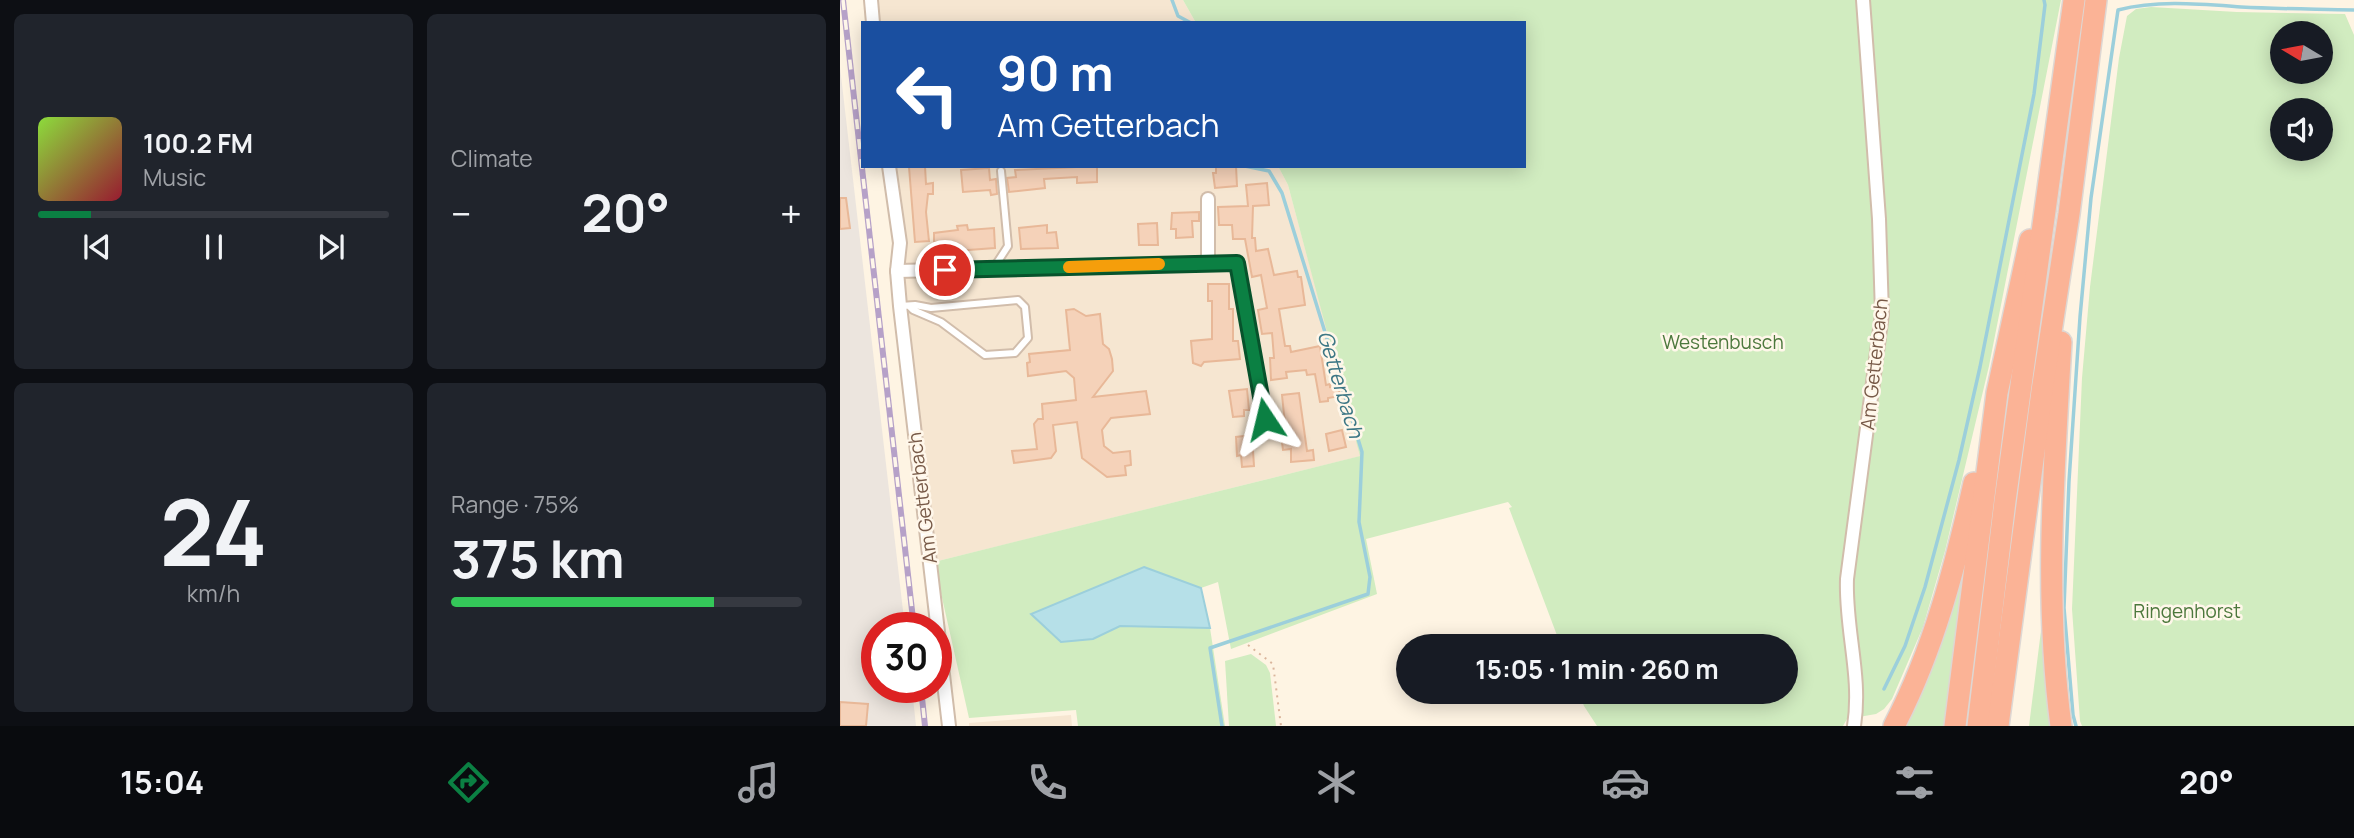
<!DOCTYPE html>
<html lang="en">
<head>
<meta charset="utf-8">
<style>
  :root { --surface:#171b24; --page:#20242c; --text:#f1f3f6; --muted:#9ea1a6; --line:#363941; --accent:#0b8043 }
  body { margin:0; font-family:Manrope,sans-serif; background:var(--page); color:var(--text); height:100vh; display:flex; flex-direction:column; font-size:26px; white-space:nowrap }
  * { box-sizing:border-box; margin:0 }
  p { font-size:23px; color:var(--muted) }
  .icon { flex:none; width:38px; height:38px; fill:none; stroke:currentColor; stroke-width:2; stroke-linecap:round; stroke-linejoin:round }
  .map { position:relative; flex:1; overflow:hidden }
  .panel { display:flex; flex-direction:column; gap:14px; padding:14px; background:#0d0f14; width:840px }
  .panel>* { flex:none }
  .top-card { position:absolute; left:21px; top:21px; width:665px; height:147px; border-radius:0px; box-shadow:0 4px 18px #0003; background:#1a4fa0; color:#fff; overflow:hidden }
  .needle { width:46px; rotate:280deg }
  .fabs { position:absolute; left:1430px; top:21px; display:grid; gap:14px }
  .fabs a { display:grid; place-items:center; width:63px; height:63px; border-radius:50%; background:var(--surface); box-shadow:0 4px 18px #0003; font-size:35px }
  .speed { position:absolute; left:21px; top:612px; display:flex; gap:14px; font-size:35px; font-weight:700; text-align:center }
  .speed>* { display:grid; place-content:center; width:91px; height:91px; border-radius:50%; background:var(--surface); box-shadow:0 4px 18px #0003; line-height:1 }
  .speed .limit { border:10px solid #d22; background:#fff; color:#111 }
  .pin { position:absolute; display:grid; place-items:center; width:60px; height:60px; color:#fff; margin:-30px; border:4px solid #fff; border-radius:50%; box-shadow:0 2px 7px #0007 }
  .me { position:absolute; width:77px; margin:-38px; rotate:350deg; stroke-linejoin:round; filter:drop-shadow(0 0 5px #0008) }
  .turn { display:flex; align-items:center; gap:24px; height:147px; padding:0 21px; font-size:32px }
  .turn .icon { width:91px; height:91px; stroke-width:2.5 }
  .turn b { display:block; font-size:49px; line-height:60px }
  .big { font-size:52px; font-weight:700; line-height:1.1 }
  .panel .tile { flex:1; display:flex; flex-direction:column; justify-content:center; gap:10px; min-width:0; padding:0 24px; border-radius:10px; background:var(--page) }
  .panel .dial { align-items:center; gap:0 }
  .dial b { font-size:91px; line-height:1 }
  .song { display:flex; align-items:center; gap:21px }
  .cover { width:84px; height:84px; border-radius:10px; background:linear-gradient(135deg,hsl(90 70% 55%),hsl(350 70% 35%)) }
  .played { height:7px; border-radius:4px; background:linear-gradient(90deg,var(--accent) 15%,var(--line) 15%) }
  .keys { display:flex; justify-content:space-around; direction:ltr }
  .heat { display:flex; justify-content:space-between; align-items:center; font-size:38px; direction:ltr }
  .charge { height:10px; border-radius:5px; background:linear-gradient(90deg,#34c759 75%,var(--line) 0) }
  .panel .tiles { flex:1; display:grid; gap:14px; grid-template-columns:repeat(2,1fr) }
  .trip { position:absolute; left:556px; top:634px; width:402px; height:70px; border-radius:35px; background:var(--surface); box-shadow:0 4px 18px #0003; font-weight:700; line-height:70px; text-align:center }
  .tab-bar { display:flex; height:112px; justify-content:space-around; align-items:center; background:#090b0e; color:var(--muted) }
  .tab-bar .icon { width:49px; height:49px }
  .tab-bar .on { color:var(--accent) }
  .tab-bar b { font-size:32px; color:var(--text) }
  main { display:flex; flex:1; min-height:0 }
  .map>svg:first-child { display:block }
</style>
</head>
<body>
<main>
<section class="panel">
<div class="tiles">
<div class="tile">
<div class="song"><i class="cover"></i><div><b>100.2 FM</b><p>Music</p></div></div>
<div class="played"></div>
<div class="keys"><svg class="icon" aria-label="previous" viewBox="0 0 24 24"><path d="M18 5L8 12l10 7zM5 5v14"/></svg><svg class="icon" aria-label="pause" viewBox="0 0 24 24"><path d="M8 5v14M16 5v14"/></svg><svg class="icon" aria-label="next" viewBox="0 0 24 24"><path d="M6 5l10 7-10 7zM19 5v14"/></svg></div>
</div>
<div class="tile"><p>Climate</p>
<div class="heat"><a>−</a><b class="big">20°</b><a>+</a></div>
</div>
<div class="tile dial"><b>24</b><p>km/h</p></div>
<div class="tile"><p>Range · 75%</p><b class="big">375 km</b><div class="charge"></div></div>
</div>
</section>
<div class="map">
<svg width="1514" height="726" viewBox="0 0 1514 726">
  <rect width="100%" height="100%" fill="#fef4e3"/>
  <!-- residential -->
  <g fill="#f6e6d1">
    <polygon points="34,0 343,0 356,23 36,23"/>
    <polygon points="52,166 438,166 448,185 521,456 94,562"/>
    <polygon points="231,715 232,726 129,726 129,723"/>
  </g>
  <!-- industrial -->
  <polygon fill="#ece5de" points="0,67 65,628 37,628 37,688 72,688 76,726 0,726"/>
  <!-- green -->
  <g fill="#d1ecc0" fill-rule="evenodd">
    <polygon points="343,0 1221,0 1149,366 1105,551 1083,627 1052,699 1044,709 1036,714 1007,719 1003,726 757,726 744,706 738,691 947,691 947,646 721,646 669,508 672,507 668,502 526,539 537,594 391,649 378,582 361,588 305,567 191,614 221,642 253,639 280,626 370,628 385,726 238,726 236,710 129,718 94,562 520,456 448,185 438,166 684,166 684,23 356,23"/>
    <path d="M1311,7L1397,12L1505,14L1514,35V726H1242L1240,721L1232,609L1242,378L1250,287L1279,58L1287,16L1296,9ZM1480,33V72H1442V33ZM1442,110H1480V149H1442Z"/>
    <polygon points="1128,539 1107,726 1060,726"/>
    <polygon points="1205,599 1215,726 1189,726"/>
    <polygon points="411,654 426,665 430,673 436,726 389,726 385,661"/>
  </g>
  <!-- water -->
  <polygon fill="#b6e0e8" stroke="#9ccfdb" stroke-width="2" points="304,567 361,588 370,628 280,626 253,639 221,642 191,614"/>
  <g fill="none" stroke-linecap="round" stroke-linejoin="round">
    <!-- stream -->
    <g stroke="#9ccfdb" stroke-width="3.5">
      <polyline points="332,0 338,16 351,23"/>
      <polyline points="1044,689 1065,646 1085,587 1119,460 1140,367 1194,94 1205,5 1204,0"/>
      <polyline points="382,726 370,648 528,594 530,577 519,522 522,452 442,193 429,171 405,166"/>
      <path d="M1236,726L1233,715L1224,608L1229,481L1240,317L1251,198L1278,10C1318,0 1359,4 1401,7C1438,9 1476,9 1514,10"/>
    </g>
  </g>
  <!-- building -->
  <g fill="#f5d2b9" stroke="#e8b898" stroke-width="2">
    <polygon points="85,166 86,184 93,183 93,194 88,194 86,212 89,241 75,242 69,167"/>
    <polygon points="257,166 257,182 237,183 237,177 204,179 205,188 169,192 167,178 176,177 175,170"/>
    <polygon points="376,166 396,166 397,186 375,188 373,173 376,173"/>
    <polygon points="149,168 150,180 156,179 157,194 151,195 150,190 123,192 121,170"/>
    <polygon points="427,183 429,205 413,206 412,238 415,238 416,251 428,249 434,275 457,271 458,277 461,277 465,305 439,309 445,346 450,346 451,352 480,346 486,385 490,384 490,387 498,386 500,396 488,398 488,401 480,402 475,374 467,375 466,370 446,372 447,378 431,380 430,358 434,358 432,333 422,334 418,310 427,308 421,275 412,277 405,239 393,239 392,225 379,225 378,207 408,206 406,185"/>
    <polygon points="0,198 6,198 10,228 0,229"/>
    <polygon points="359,212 359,221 352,221 353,237 336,238 336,229 331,229 332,213"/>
    <polygon points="317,223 318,245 299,245 298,224"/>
    <polygon points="127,225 128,230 154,228 155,248 101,252 99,242 94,242 94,233 118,230 117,226"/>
    <polygon points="207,225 207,233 216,232 218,248 181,249 179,228"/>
    <polygon points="368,284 389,284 389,309 393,309 393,341 398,341 400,359 364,362 361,366 353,363 351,341 372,339 372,301 368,301"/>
    <polygon points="234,309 246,316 260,314 263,344 269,349 272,359 273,371 253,397 306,391 310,414 271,418 262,430 264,446 273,453 290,451 291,465 285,466 286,475 267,477 242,458 237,422 213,425 216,451 211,458 174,463 172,451 197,449 194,424 198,419 203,419 202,404 236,400 234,378 226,371 188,376 187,363 190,362 189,354 230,350 226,310"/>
    <polygon points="407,389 409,410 404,410 404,416 393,417 389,391"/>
    <polygon points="459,393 467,451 473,450 474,460 451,462 451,449 443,450 441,435 446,434 442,395"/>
    <polygon points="502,430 506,447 489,451 486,434"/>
    <polygon points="412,435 414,466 402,467 401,455 397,456 396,437"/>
    <polygon points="0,702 28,704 26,726 0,726"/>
  </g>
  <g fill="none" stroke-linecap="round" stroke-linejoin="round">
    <defs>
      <g id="service">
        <polyline points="153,269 168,246 161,171"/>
        <polyline points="60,306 75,305 91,308 178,300 185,307 188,338 175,353 145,355 101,322 73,310 70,307"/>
      </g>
      <g id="minor">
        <polyline points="31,0 33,23"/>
        <polyline points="49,166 60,243 57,271 60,306 109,726"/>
        <polyline points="368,263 368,199"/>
        <polyline points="57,271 397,263 425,419"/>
        <path d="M1014,726C1022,676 1005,629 1007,579L1042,314L1039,219L1023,0"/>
      </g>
      <g id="motorway">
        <path d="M1221,342C1214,470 1204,599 1221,726"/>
        <path d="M1054,726C1094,649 1115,567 1134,483"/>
        <polyline points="1115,726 1157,393 1190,240"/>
        <polyline points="1138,726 1165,501 1234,0"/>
        <polyline points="1158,726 1202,391 1229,214 1256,0"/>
      </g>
    </defs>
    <!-- service casing -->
    <use href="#service" stroke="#d1bdab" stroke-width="10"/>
    <!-- minor casing -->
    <use href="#minor" stroke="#d1bdab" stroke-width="16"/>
    <!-- motorway casing -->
    <use href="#motorway" stroke="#ded7d3" stroke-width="24"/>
    <!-- path -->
    <polyline stroke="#dab59c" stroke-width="2" stroke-dasharray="2 5" stroke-linecap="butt" points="408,645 433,664 441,726"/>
    <!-- service -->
    <use href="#service" stroke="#fff" stroke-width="6"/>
    <!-- minor -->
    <use href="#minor" stroke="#fff" stroke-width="12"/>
    <!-- motorway -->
    <use href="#motorway" stroke="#fbb396" stroke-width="21"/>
    <defs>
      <g id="rail">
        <polyline points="3,0 74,628"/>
        <polyline points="81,688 85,726"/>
      </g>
    </defs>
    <!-- rail casing -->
    <use href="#rail" stroke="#b6a1c8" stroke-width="6"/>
    <!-- rail -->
    <use href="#rail" stroke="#fff7ea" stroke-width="3.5" stroke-dasharray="10" stroke-linecap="butt"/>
  </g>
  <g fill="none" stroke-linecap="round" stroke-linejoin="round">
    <defs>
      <polyline id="route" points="105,270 397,263 425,419"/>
    </defs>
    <!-- route casing -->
    <use href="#route" stroke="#07532c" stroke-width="18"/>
    <!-- route -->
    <use href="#route" stroke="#0b8043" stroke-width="12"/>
    <!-- slow -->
    <polyline stroke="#f59e0b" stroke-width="12" points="229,267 319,264"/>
  </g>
  <g text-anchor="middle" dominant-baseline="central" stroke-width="5" stroke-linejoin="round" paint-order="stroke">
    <!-- park labels -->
    <g font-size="19" fill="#4c783c" stroke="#fff7ea">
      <text x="883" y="342">Westenbusch</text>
      <text x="1347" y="611">Ringenhorst</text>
    </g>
    <!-- street labels -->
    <g font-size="19" fill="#775947" stroke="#fff7ea">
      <text transform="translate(1034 364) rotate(-84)">Am Getterbach</text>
      <text transform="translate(82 498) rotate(-97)">Am Getterbach</text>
    </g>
    <!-- water labels -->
    <g font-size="21" font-style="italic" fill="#3d7785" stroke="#fff7ea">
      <text transform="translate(501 384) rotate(73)">Getterbach</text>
    </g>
  </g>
</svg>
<div class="fabs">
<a><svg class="needle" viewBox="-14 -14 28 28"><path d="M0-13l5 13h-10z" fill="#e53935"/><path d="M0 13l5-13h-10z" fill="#9ea1a6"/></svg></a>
<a><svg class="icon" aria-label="sound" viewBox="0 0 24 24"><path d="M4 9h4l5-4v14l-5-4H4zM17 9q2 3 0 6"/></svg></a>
</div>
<div class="speed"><div class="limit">30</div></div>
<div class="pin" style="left:105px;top:270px;background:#d93025"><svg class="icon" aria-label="arrive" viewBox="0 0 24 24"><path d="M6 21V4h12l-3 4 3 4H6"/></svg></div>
<svg class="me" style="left:425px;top:419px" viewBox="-20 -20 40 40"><path d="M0-17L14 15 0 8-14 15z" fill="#0b8043" stroke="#fff" stroke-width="4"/></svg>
<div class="trip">15:05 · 1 min · 260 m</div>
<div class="top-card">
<div class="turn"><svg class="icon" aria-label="left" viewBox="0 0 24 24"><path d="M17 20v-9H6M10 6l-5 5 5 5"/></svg><div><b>90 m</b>Am Getterbach</div></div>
</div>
</div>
</main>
<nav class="tab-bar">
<b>15:04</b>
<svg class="icon on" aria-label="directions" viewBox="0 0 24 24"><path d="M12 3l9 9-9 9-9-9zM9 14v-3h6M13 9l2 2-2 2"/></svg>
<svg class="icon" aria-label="music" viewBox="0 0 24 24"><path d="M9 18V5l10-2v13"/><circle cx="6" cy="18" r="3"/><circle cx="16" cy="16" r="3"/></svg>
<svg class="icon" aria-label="phone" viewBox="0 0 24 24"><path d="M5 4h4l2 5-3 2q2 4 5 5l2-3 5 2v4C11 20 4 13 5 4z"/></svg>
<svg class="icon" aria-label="climate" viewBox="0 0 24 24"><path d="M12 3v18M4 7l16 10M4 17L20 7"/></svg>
<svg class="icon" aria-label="car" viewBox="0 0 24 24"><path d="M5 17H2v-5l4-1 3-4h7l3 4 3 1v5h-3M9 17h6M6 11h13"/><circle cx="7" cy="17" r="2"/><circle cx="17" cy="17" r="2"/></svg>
<svg class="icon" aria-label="filters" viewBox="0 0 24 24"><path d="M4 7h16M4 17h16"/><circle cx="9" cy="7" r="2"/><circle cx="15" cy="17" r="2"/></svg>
<b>20°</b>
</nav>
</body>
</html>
